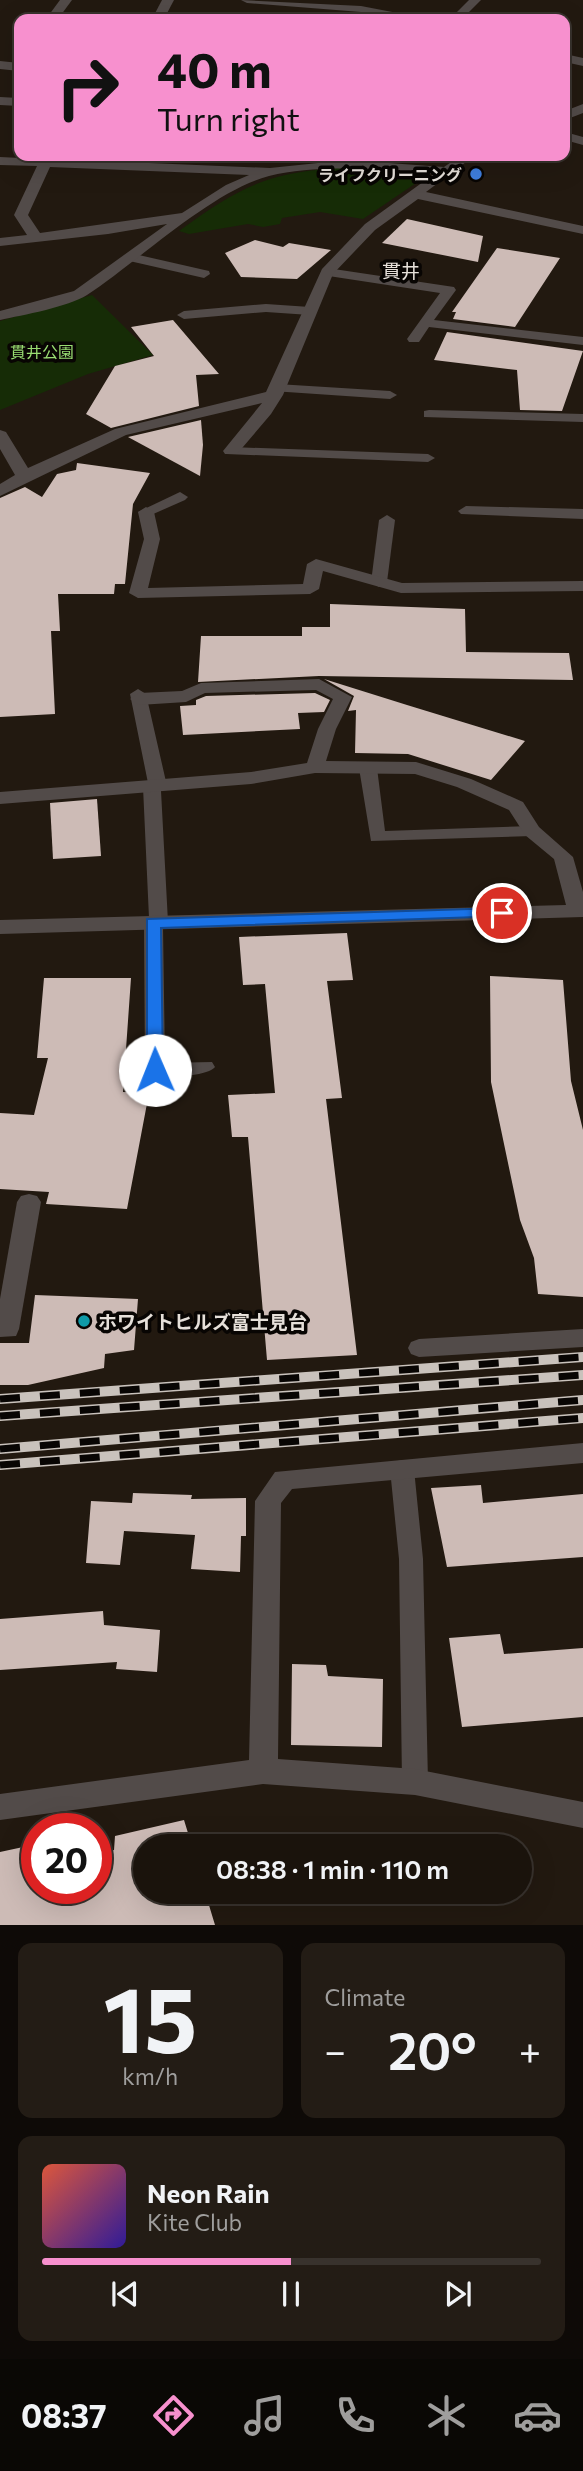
<!DOCTYPE html>
<html lang="en">
<head>
<meta charset="utf-8">
<style>
  :root { --surface:#1a130c; --page:#231c15; --text:#f1f3f6; --muted:#9f9e9d; --line:#38322d; --accent:#f790ce }
  body { margin:0; font-family:Commissioner,"Noto Sans JP",sans-serif; background:var(--page); color:var(--text); height:100vh; display:flex; flex-direction:column; font-size:26px; white-space:nowrap }
  * { box-sizing:border-box; margin:0 }
  p { font-size:23px; color:var(--muted) }
  .icon { flex:none; width:38px; height:38px; fill:none; stroke:currentColor; stroke-width:2; stroke-linecap:round; stroke-linejoin:round }
  .map { position:relative; height:1925px; overflow:hidden }
  .side { display:flex; flex-direction:column; gap:18px; padding:18px; background:#0e0a07; flex:1 }
  .side>* { flex:none }
  .top-card { position:absolute; left:14px; top:14px; width:556px; height:147px; border-radius:14px; box-shadow:0 7px 28px #0002,0 0 0 2px var(--line); background:#f790ce; color:#111; overflow:hidden }
  .speed { position:absolute; left:21px; top:1813px; display:flex; gap:14px; font-size:35px; font-weight:700; text-align:center }
  .speed>* { display:grid; place-content:center; width:91px; height:91px; border-radius:50%; background:var(--surface); box-shadow:0 7px 28px #0002,0 0 0 2px var(--line); line-height:1 }
  .speed .limit { border:10px solid #d22; background:#fff; color:#111 }
  .pin { position:absolute; display:grid; place-items:center; width:60px; height:60px; color:#fff; margin:-30px; border:4px solid #fff; border-radius:50%; box-shadow:0 2px 7px #0007 }
  .me { position:absolute; width:77px; margin:-38px; rotate:359deg; stroke-linejoin:round; filter:drop-shadow(0 0 5px #0008) }
  .turn { display:flex; align-items:center; gap:24px; height:147px; padding:0 28px; font-size:32px }
  .turn .icon { width:91px; height:91px; stroke-width:2.5 }
  .turn b { display:block; font-size:49px; line-height:60px }
  .big { font-size:52px; font-weight:600; line-height:1.1 }
  .side .widget { flex:1; display:flex; flex-direction:column; justify-content:center; gap:10px; min-width:0; padding:0 24px; border-radius:14px; background:var(--page) }
  .side .dial { align-items:center; gap:0 }
  .dial b { font-size:91px; line-height:1 }
  .song { display:flex; align-items:center; gap:21px }
  .cover { width:84px; height:84px; border-radius:10px; background:linear-gradient(135deg,hsl(10 70% 55%),hsl(250 70% 35%)) }
  .played { height:7px; border-radius:4px; background:linear-gradient(90deg,var(--accent) 50%,var(--line) 50%) }
  .keys { display:flex; justify-content:space-around; direction:ltr }
  .heat { display:flex; justify-content:space-between; align-items:center; font-size:38px; direction:ltr }
  .side .tiles { flex:1; display:grid; gap:18px; grid-template-columns:1fr 1fr }
  .widget:last-child { grid-column:span 2 }
  .trip { position:absolute; left:133px; top:1834px; width:399px; height:70px; border-radius:35px; background:var(--surface); box-shadow:0 7px 28px #0002,0 0 0 2px var(--line); font-weight:600; line-height:70px; text-align:center }
  .tab-bar { display:flex; height:112px; justify-content:space-around; align-items:center; background:#0a0805; color:var(--muted) }
  .tab-bar .icon { width:49px; height:49px }
  .tab-bar .selected { color:var(--accent) }
  .tab-bar b { font-size:32px; color:var(--text) }
  .map>svg:first-child { display:block }
</style>
</head>
<body>
<div class="map">
<svg width="583" height="1925" viewBox="0 0 583 1925">
  <rect width="100%" height="100%" fill="#221910"/>
  <!-- green -->
  <g fill="#162c06">
    <path d="M349,167L421,173L425,177L363,219L320,212L282,218L280,224L263,227L248,224L189,234L179,231C243,184 270,172 349,167Z"/>
    <polygon points="92,295 153,355 88,374 0,410 0,321"/>
  </g>
  <!-- building -->
  <g fill="#cdbbb6">
    <polygon points="407,219 483,236 478,262 382,243"/>
    <polygon points="255,240 283,247 289,243 331,250 297,279 241,277 225,253"/>
    <polygon points="497,248 560,258 515,327 453,319 456,312 452,312"/>
    <polygon points="173,320 219,374 196,375 199,406 111,428 86,414 115,366 154,356 131,327"/>
    <polygon points="447,332 583,351 562,411 520,410 517,370 434,360"/>
    <polygon points="201,420 203,445 200,476 128,437"/>
    <polygon points="77,463 150,473 133,504 125,584 115,584 114,594 58,594 60,631 51,631 55,714 0,717 0,498 25,487 42,497 57,474 76,470"/>
    <polygon points="330,604 465,609 466,652 569,653 573,680 319,676 198,682 201,636 302,636 302,627 330,627"/>
    <polygon points="324,679 407,705 525,741 491,780 408,754 355,753 356,710 348,711 354,696"/>
    <polygon points="315,693 330,700 324,712 298,713 300,729 183,735 180,706 196,705 196,700 206,696"/>
    <polygon points="97,799 101,856 53,859 50,803"/>
    <polygon points="347,933 353,980 327,981 342,1098 326,1099 357,1355 267,1360 248,1137 232,1137 228,1095 275,1093 265,984 243,985 239,937"/>
    <polygon points="490,976 563,980 571,1081 583,1130 583,1297 538,1294 534,1258 520,1220 491,1082"/>
    <polygon points="44,978 131,978 123,1092 149,1093 127,1209 46,1204 49,1192 0,1189 0,1113 34,1115 48,1058 37,1058"/>
    <polygon points="35,1295 138,1299 134,1350 105,1354 104,1368 28,1385 0,1385 0,1343 29,1343"/>
    <polygon points="481,1485 483,1503 583,1494 583,1557 447,1567 431,1488"/>
    <polygon points="133,1493 192,1495 191,1499 246,1498 246,1536 241,1536 240,1572 191,1569 195,1535 124,1531 120,1565 86,1563 91,1501 132,1503"/>
    <polygon points="103,1611 104,1625 160,1630 157,1672 116,1669 117,1662 0,1670 0,1619"/>
    <polygon points="500,1634 504,1654 583,1648 583,1717 462,1727 449,1638"/>
    <polygon points="292,1664 326,1665 328,1676 383,1679 382,1747 291,1745"/>
    <polygon points="184,1820 192,1846 145,1846 145,1892 205,1892 215,1925 0,1925 0,1852 37,1844 37,1888 96,1888 96,1854 114,1850 115,1836"/>
  </g>
  <g fill="none" stroke-linecap="round" stroke-linejoin="round">
    <!-- lane -->
    <g fill="#524b49" fill-rule="evenodd">
      <polygon points="130,253 209,271 210,274 204,278 125,260 124,257"/>
      <polygon points="327,268 454,287 456,290 434,320 583,337 583,345 429,327 419,342 409,342 407,339 440,293 322,275 321,272"/>
      <polygon points="266,304 310,307 317,311 310,315 266,312 184,319 177,315 184,311"/>
      <polygon points="277,384 390,391 397,395 390,399 272,391 270,388"/>
      <polygon points="429,410 583,414 583,422 424,417 424,411"/>
      <polygon points="231,447 428,454 435,458 428,462 226,454 224,451"/>
      <polygon points="180,492 188,497 185,500 151,515 146,517 138,512"/>
      <polygon points="466,506 583,509 583,519 461,514 458,511"/>
      <polygon points="387,515 395,520 387,582 379,587 371,582 379,520"/>
      <path d="M138,689L146,694L167,786L161,791L168,922L163,927L165,1063L212,1062L215,1067C208,1077 152,1081 145,1070L144,923L149,918L143,787L148,783L130,694Z"/>
      <polygon points="368,763 377,768 385,831 532,826 541,831 532,836 371,841 359,768"/>
      <polygon points="583,1329 583,1347 419,1357 411,1354 408,1348 411,1342 419,1339"/>
      <polygon points="402,1460 410,1462 414,1469 423,1559 428,1782 424,1790 415,1794 406,1790 402,1782 399,1559 390,1469 394,1462"/>
    </g>
    <!-- street -->
    <g fill="#524b49" fill-rule="evenodd">
      <polygon points="60,0 72,0 58,19 46,19"/>
      <polygon points="162,0 174,0 164,19 152,19"/>
      <polygon points="241,0 361,6 429,19 403,19 361,12 247,3"/>
      <polygon points="469,0 481,0 462,19 450,19"/>
      <polygon points="565,54 583,58 583,66 565,62"/>
      <polygon points="0,61 19,63 19,71 0,69"/>
      <polygon points="0,97 19,98 19,106 0,105"/>
      <polygon points="583,104 583,113 565,120 565,111"/>
      <polygon points="565,132 583,137 583,145 565,140"/>
      <path d="M43,156H55L54,159L270,168L347,160L444,167L460,156H474L426,192L583,226V234L418,199L375,230L333,274L283,395L271,414L237,454H225L223,451L262,403L126,435L0,496V484L15,475L0,449V430L6,432L28,468L115,429L266,392L322,269L365,224L434,174C382,170 321,163 269,176C211,191 139,261 87,295C68,307 23,315 0,320V311L74,291L167,224L108,234L0,246V238L27,235L14,215L37,166L0,165V157L41,159ZM50,167L249,175L226,185L182,213L40,233L28,215Z"/>
      <polygon points="146,507 154,512 160,539 148,588 303,584 307,564 316,559 402,583 583,581 583,591 401,593 323,571 319,589 310,594 138,598 129,593 144,539 138,512"/>
      <polygon points="319,679 352,697 336,729 326,761 416,762 471,779 523,802 539,827 573,857 583,892 583,917 0,934 0,920 566,905 554,859 525,835 509,810 457,787 415,774 315,773 251,784 0,804 0,792 251,772 307,763 318,729 333,699 316,690 205,693 186,702 139,705 130,699 139,693 182,691 201,683"/>
      <polygon points="29,1194 37,1196 41,1202 19,1329 16,1336 0,1337 0,1299 17,1202 21,1196"/>
      <polygon points="583,1443 583,1463 292,1489 281,1503 278,1759 415,1769 583,1802 583,1828 415,1795 263,1784 0,1820 0,1794 249,1760 255,1501 275,1472"/>
    </g>
    <defs>
      <g id="rail">
        <polyline points="0,1399 583,1357"/>
        <polyline points="0,1416 583,1375"/>
        <polyline points="0,1449 583,1400"/>
        <polyline points="0,1465 583,1418"/>
      </g>
    </defs>
    <!-- rail casing -->
    <use href="#rail" stroke="#c9c2bc" stroke-width="10"/>
    <!-- rail -->
    <use href="#rail" stroke="#080503" stroke-width="7" stroke-dasharray="20" stroke-linecap="butt"/>
  </g>
  <!-- route -->
  <polygon fill="#1a73e8" stroke="#114b97" stroke-width="2" points="502,908 510,913 507,916 161,928 163,1070 155,1075 147,1070 147,919"/>
  <!-- markers -->
  <circle fill="#3f7fe0" stroke="#080503" stroke-width="2.5" cx="476" cy="174" r="7"/>
  <circle fill="#0f9aa8" stroke="#080503" stroke-width="2.5" cx="84" cy="1321" r="7"/>
  <g text-anchor="middle" dominant-baseline="central" stroke-width="7" stroke-linejoin="round" paint-order="stroke">
    <!-- far-poi labels -->
    <g font-size="16" font-weight="bold" fill="#e6e0da" stroke="#080503" text-anchor="end">
      <text x="462" y="174">ライフクリーニング</text>
    </g>
    <!-- far-park labels -->
    <g font-size="16" fill="#99dc72" stroke="#080503">
      <text x="42" y="351">貫井公園</text>
    </g>
    <!-- far-quarter labels -->
    <g font-size="19" fill="#e6e0da" stroke="#080503">
      <text x="401" y="270">貫井</text>
    </g>
    <!-- poi labels -->
    <g font-size="19" font-weight="bold" fill="#e6e0da" stroke="#080503" text-anchor="start">
      <text x="98" y="1321">ホワイトヒルズ富士見台</text>
    </g>
  </g>
</svg>
<div class="speed"><div class="limit">20</div></div>
<div class="pin" style="left:502px;top:913px;background:#d93025"><svg class="icon" aria-label="arrive" viewBox="0 0 24 24"><path d="M6 21V4h12l-3 4 3 4H6"/></svg></div>
<svg class="me" style="left:155px;top:1070px" viewBox="-20 -20 40 40"><circle r="19" fill="#fff"/><path d="M0-13L10 11 0 6-10 11z" fill="#1a73e8"/></svg>
<div class="trip">08:38 · 1 min · 110 m</div>
<div class="top-card">
<div class="turn"><svg class="icon" aria-label="right" viewBox="0 0 24 24"><path d="M7 20v-9h11M14 6l5 5-5 5"/></svg><div><b>40 m</b>Turn right</div></div>
</div>
</div>
<section class="side">
<div class="tiles">
<div class="widget dial"><b>15</b><p>km/h</p></div>
<div class="widget"><p>Climate</p>
<div class="heat"><a>−</a><b class="big">20°</b><a>+</a></div>
</div>
<div class="widget">
<div class="song"><i class="cover"></i><div><b>Neon Rain</b><p>Kite Club</p></div></div>
<div class="played"></div>
<div class="keys"><svg class="icon" aria-label="previous" viewBox="0 0 24 24"><path d="M18 5L8 12l10 7zM5 5v14"/></svg><svg class="icon" aria-label="pause" viewBox="0 0 24 24"><path d="M8 5v14M16 5v14"/></svg><svg class="icon" aria-label="next" viewBox="0 0 24 24"><path d="M6 5l10 7-10 7zM19 5v14"/></svg></div>
</div>
</div>
</section>
<nav class="tab-bar">
<b>08:37</b>
<svg class="icon selected" aria-label="directions" viewBox="0 0 24 24"><path d="M12 3l9 9-9 9-9-9zM9 14v-3h6M13 9l2 2-2 2"/></svg>
<svg class="icon" aria-label="music" viewBox="0 0 24 24"><path d="M9 18V5l10-2v13"/><circle cx="6" cy="18" r="3"/><circle cx="16" cy="16" r="3"/></svg>
<svg class="icon" aria-label="phone" viewBox="0 0 24 24"><path d="M5 4h4l2 5-3 2q2 4 5 5l2-3 5 2v4C11 20 4 13 5 4z"/></svg>
<svg class="icon" aria-label="climate" viewBox="0 0 24 24"><path d="M12 3v18M4 7l16 10M4 17L20 7"/></svg>
<svg class="icon" aria-label="car" viewBox="0 0 24 24"><path d="M5 17H2v-5l4-1 3-4h7l3 4 3 1v5h-3M9 17h6M6 11h13"/><circle cx="7" cy="17" r="2"/><circle cx="17" cy="17" r="2"/></svg>
</nav>
</body>
</html>
